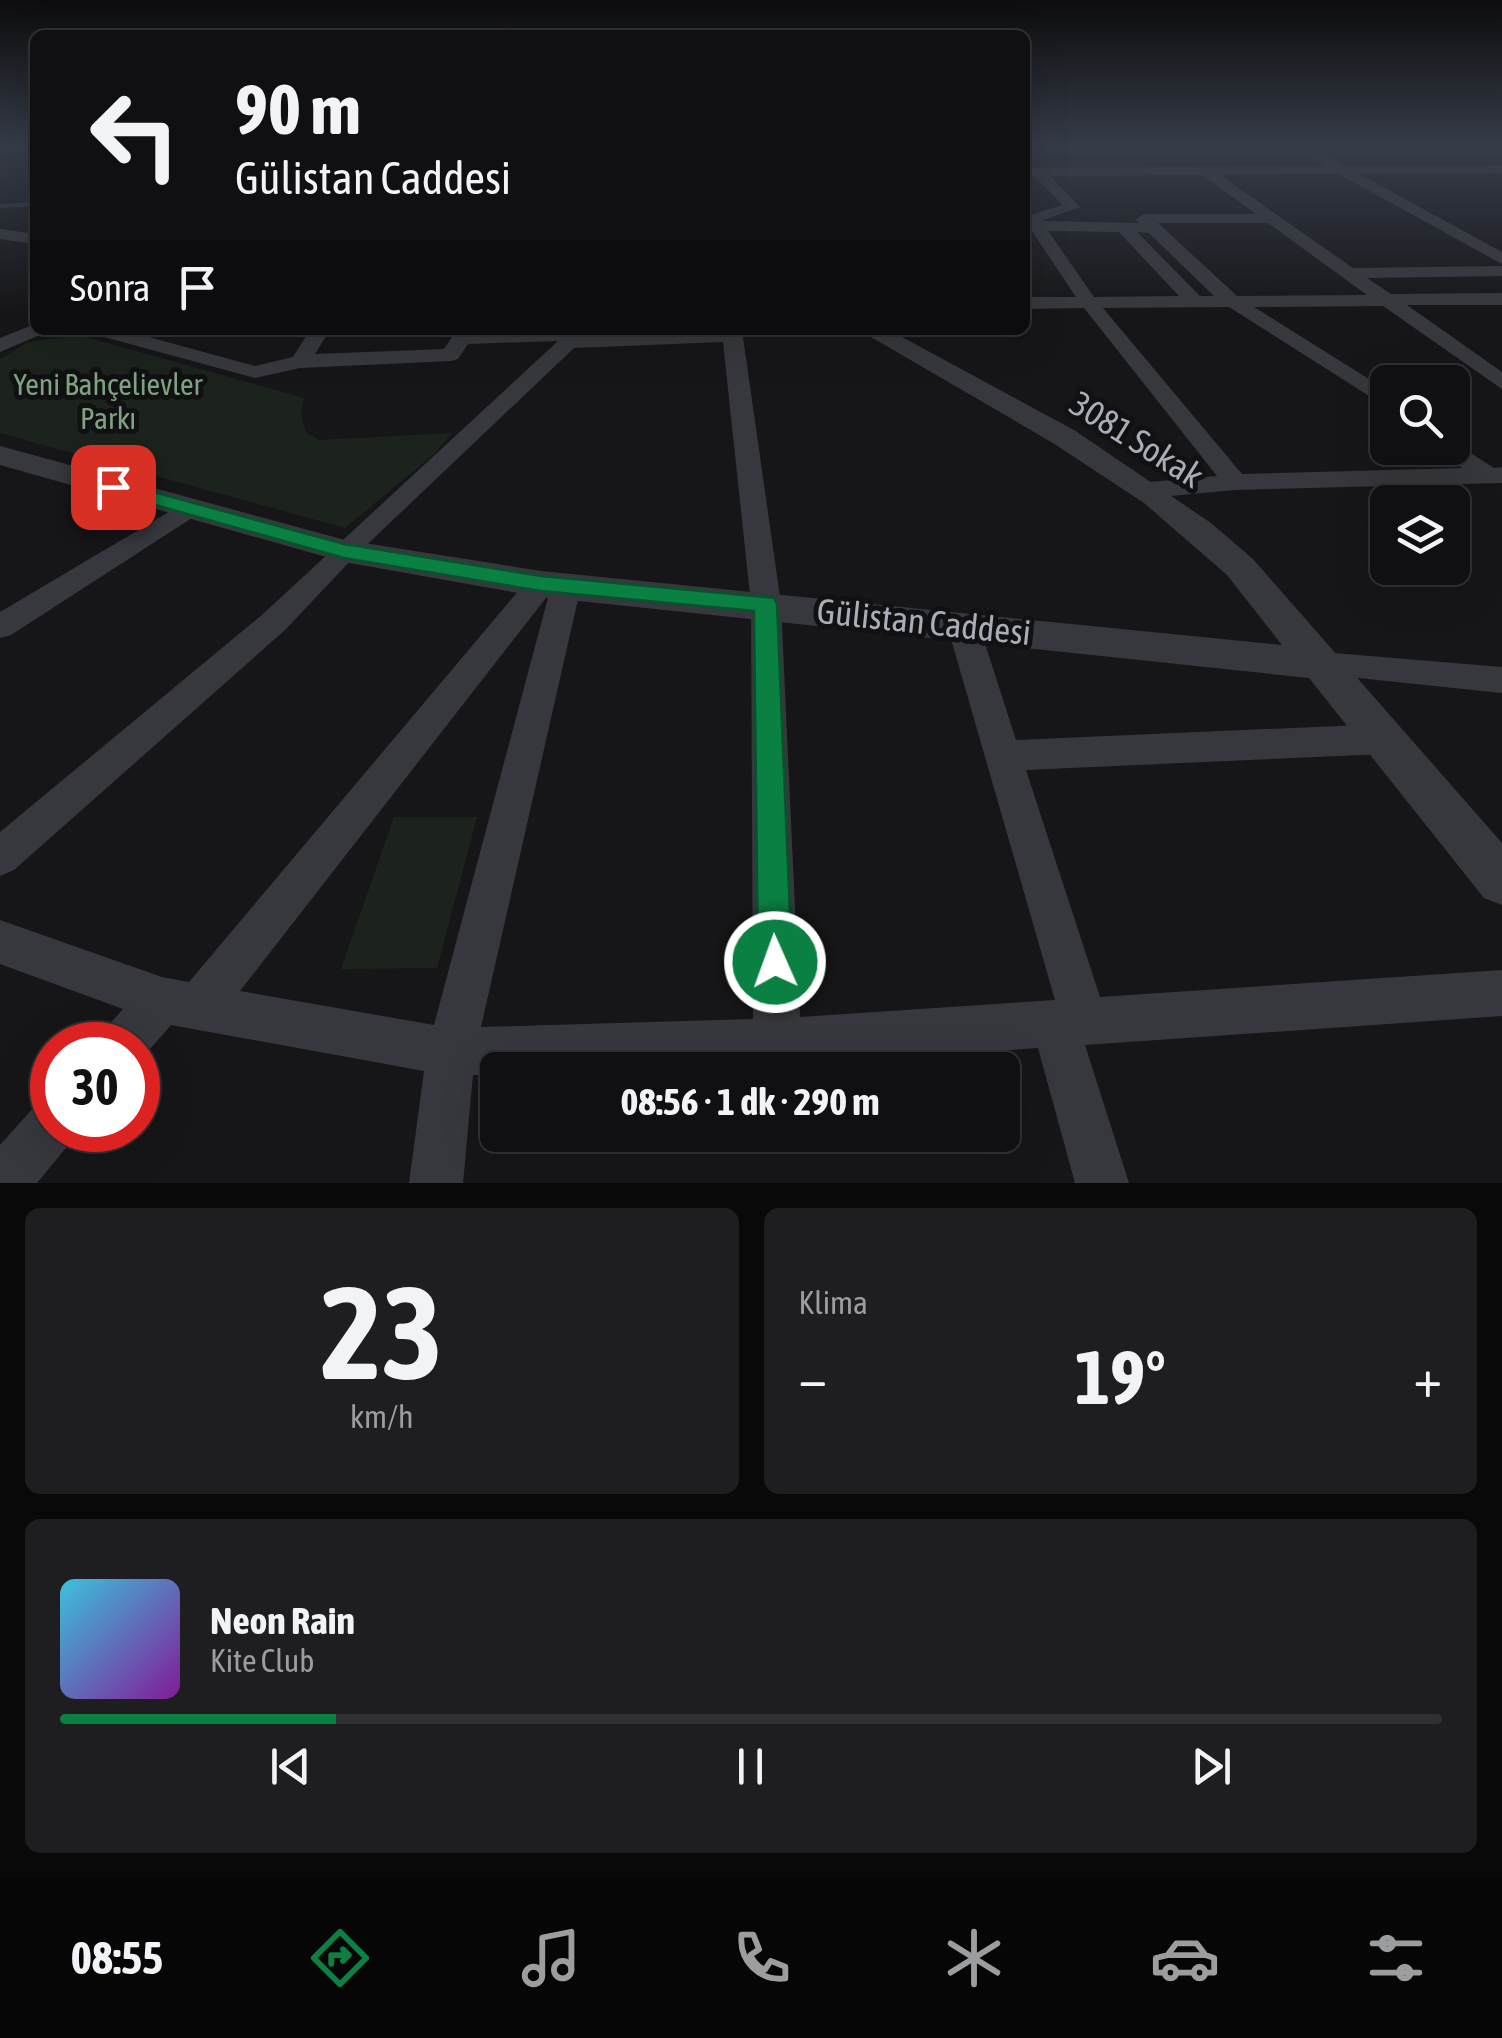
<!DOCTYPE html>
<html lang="tr">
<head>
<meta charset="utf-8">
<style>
  :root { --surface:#101012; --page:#1e1e20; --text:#f1f3f6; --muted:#9c9d9f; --line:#303032; --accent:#0b8043 }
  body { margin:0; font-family:"Asap Condensed",sans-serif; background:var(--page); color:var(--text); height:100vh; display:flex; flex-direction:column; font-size:38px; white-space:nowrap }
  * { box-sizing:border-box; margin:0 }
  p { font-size:32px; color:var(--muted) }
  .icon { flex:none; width:55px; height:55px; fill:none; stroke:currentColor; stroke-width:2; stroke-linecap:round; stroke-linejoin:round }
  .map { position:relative; height:1183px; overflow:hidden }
  .panel { display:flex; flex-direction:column; gap:25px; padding:25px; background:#09090a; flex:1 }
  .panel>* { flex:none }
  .hud { position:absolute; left:30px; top:30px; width:1000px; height:305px; border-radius:15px; box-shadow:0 10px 40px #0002,0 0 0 2px var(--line); background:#101012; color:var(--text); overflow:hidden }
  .tools { position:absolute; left:1370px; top:365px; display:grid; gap:20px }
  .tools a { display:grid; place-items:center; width:100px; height:100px; border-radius:15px; background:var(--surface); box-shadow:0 10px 40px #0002,0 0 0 2px var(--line); font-size:50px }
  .speed { position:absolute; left:30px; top:1022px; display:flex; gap:20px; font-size:50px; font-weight:700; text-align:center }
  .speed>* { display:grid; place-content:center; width:130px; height:130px; border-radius:50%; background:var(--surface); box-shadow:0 10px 40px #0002,0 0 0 2px var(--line); line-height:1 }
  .speed .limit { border:15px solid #d22; background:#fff; color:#111 }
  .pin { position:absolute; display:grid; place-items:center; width:85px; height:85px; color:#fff; margin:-42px; border-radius:20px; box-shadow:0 5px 15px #0006 }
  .me { position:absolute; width:110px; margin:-55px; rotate:358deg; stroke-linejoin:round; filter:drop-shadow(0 0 8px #0008) }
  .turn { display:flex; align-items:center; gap:35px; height:210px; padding:0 40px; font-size:45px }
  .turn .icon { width:130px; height:130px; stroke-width:2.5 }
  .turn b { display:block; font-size:70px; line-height:85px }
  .then { display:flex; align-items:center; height:95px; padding:0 40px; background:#0003; gap:20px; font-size:38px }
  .big { font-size:75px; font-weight:700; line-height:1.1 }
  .panel .tile { flex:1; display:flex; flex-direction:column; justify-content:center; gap:15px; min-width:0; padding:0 35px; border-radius:15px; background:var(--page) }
  .panel .dial { align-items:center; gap:0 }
  .dial b { font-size:130px; line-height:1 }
  .song { display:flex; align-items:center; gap:30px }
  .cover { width:120px; height:120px; border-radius:15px; background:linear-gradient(135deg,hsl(190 70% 55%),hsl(290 70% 35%)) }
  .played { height:10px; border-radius:5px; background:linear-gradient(90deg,var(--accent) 20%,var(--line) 20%) }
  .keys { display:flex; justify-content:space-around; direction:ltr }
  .heat { display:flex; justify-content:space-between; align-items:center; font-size:55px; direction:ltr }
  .panel .tiles { flex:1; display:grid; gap:25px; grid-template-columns:1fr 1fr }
  .tile:last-child { grid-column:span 2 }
  .trip { position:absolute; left:480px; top:1052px; width:540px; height:100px; border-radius:15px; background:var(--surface); box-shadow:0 10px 40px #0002,0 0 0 2px var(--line); font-weight:700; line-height:100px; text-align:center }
  .menu { display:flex; height:160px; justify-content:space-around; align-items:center; background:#060607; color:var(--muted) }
  .menu .icon { width:70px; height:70px }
  .menu .active { color:var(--accent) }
  .menu b { font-size:45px; color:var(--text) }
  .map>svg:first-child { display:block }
</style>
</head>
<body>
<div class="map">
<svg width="1502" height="1183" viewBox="0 0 1502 1183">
  <rect width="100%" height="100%" fill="#161618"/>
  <!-- green -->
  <g fill="#1c231d">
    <polygon points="79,335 304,398 301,416 306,432 319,440 452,433 434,454 345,528 0,433 0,359 28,342"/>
    <polygon points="394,817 477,817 437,968 341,969"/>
  </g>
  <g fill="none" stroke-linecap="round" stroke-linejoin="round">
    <!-- stream -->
    <polyline stroke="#2c353c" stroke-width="4" points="0,206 35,204"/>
    <!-- minor -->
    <g fill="#37383d" fill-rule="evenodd">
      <path d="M1296,148H1311L1344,166L1502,165V173L1359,174L1502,252V264L1339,174L1220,175L1353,268L1502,266V276L1367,278L1391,294L1502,293V305H1407L1502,372V389L1383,306L1254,307L1388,391V408L1229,307L1103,308L1242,474L1462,468L1438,448H1452V441L1494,468L1502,467V483L1235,490L1149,498L1136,490L1149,482L1217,476L1084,308L1025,309V297H1076L1032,231L1025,230L1027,216L1063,205L1034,176H1025V168L1325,166ZM1202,175L1256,214H1144L1136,219L1139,223L1041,221L1080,207L1050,176ZM1158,223H1268L1367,295L1237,296ZM1048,231L1119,232L1179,296L1094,297ZM1137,232L1149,233L1214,296H1200Z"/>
      <polygon points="0,229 35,234 35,244 0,239"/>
      <polygon points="35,324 35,330 45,330 42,334 0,352 0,338"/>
      <path d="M90,330H123L255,366L293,357L310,330H330L315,354L444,349L454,334L461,332L587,330L585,335L742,330L781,604L800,1017L1055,1000L947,625L952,617L963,614L974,617L979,625L1016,740L1384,724L1397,729L1402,739L1397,749L1384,754L1026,770L1100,997L1502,970V1016L1085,1045L1129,1183H1075L1038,1048L777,1066L498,1070V1075H473L463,1183H409L424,1071L171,1025L138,1063V1045H99L106,1028L123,1009L0,964V920L162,977L189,982L530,577L541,574L554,581L566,576L577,579L581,586L481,1027L753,1019L751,604L723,342L574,348L354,557L285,630L14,870L0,876V832L263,614L558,341L468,344L458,359L451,361L300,368L255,378L93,334ZM549,594L434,1025L240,991Z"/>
      <polygon points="189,500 202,508 198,514 11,635 0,638 0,612"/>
      <polygon points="1322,652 1502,667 1502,693 1310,673 1306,664 1310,655"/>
      <polygon points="52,1099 52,1130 75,1130 70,1143 37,1183 0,1183 0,1145 34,1107"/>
    </g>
    <!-- tertiary -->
    <polygon fill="#37383d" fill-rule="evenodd" points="859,330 889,330 1074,430 1211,523 1253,559 1502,843 1502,905 1484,898 1309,678 541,597 344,562 0,465 0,446 345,540 541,571 1282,645 1227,575 1144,503 1053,443"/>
  </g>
  <!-- sky -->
  <linearGradient id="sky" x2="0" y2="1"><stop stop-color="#0c0c0d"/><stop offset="0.47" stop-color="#363c48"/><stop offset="1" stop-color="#363c48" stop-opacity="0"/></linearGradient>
  <rect width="1502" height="313" fill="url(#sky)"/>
  <!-- route -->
  <polygon fill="#0b8043" stroke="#07532c" stroke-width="2.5" points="113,481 344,544 541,576 774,598 777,604 792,962 787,974 775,979 763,974 758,962 754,611 541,591 344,558 106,491 106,483"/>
  <g text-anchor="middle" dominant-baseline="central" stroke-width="10" stroke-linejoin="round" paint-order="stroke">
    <!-- far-park labels -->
    <g font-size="30" fill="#7fa381" stroke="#111113">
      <text x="108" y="384">Yeni Bahçelievler<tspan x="108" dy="34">Parkı</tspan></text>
    </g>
    <!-- street labels -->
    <g font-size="35" fill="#a8adb8" stroke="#111113">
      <text transform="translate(1137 439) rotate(32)">3081 Sokak</text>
      <text transform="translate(924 621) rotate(6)">Gülistan Caddesi</text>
    </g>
  </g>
</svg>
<div class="tools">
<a><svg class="icon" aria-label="search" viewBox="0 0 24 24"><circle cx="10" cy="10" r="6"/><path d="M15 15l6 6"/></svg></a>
<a><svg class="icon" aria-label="layers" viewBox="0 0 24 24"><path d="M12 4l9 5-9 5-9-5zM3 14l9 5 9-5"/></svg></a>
</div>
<div class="speed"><div class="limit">30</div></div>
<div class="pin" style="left:113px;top:487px;background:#d93025"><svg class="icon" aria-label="arrive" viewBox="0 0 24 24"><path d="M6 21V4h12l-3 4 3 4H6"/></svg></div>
<svg class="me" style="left:775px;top:962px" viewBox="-20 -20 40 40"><circle r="17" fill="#0b8043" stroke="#fff" stroke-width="3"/><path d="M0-11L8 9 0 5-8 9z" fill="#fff"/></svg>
<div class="trip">08:56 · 1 dk · 290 m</div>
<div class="hud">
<div class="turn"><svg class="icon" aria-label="left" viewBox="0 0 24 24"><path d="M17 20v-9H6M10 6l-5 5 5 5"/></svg><div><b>90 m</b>Gülistan Caddesi</div></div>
<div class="then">Sonra<svg class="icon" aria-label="arrive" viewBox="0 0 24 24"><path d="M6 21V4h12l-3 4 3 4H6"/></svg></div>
</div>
</div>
<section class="panel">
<div class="tiles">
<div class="tile dial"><b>23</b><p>km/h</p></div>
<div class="tile"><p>Klima</p>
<div class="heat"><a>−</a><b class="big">19°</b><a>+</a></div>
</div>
<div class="tile">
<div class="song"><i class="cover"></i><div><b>Neon Rain</b><p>Kite Club</p></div></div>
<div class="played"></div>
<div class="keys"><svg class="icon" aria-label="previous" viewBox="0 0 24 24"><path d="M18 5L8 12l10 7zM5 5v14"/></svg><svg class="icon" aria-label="pause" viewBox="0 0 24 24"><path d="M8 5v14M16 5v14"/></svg><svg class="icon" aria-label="next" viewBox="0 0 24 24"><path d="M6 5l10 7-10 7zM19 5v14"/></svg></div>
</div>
</div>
</section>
<nav class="menu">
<b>08:55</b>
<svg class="icon active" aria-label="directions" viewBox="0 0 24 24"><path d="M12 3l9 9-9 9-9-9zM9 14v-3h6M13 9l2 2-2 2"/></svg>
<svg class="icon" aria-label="music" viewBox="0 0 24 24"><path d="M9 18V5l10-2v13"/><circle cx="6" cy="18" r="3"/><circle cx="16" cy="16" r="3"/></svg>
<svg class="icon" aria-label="phone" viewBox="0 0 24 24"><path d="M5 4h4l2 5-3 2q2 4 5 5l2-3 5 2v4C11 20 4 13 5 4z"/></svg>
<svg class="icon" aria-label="climate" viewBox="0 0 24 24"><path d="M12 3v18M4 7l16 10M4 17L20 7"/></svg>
<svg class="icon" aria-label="car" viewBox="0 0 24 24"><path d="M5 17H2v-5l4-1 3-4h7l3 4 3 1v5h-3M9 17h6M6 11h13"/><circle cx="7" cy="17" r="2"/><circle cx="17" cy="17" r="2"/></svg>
<svg class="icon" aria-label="filters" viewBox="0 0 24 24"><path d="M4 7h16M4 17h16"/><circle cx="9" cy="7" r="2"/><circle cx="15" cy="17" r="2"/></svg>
</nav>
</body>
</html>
